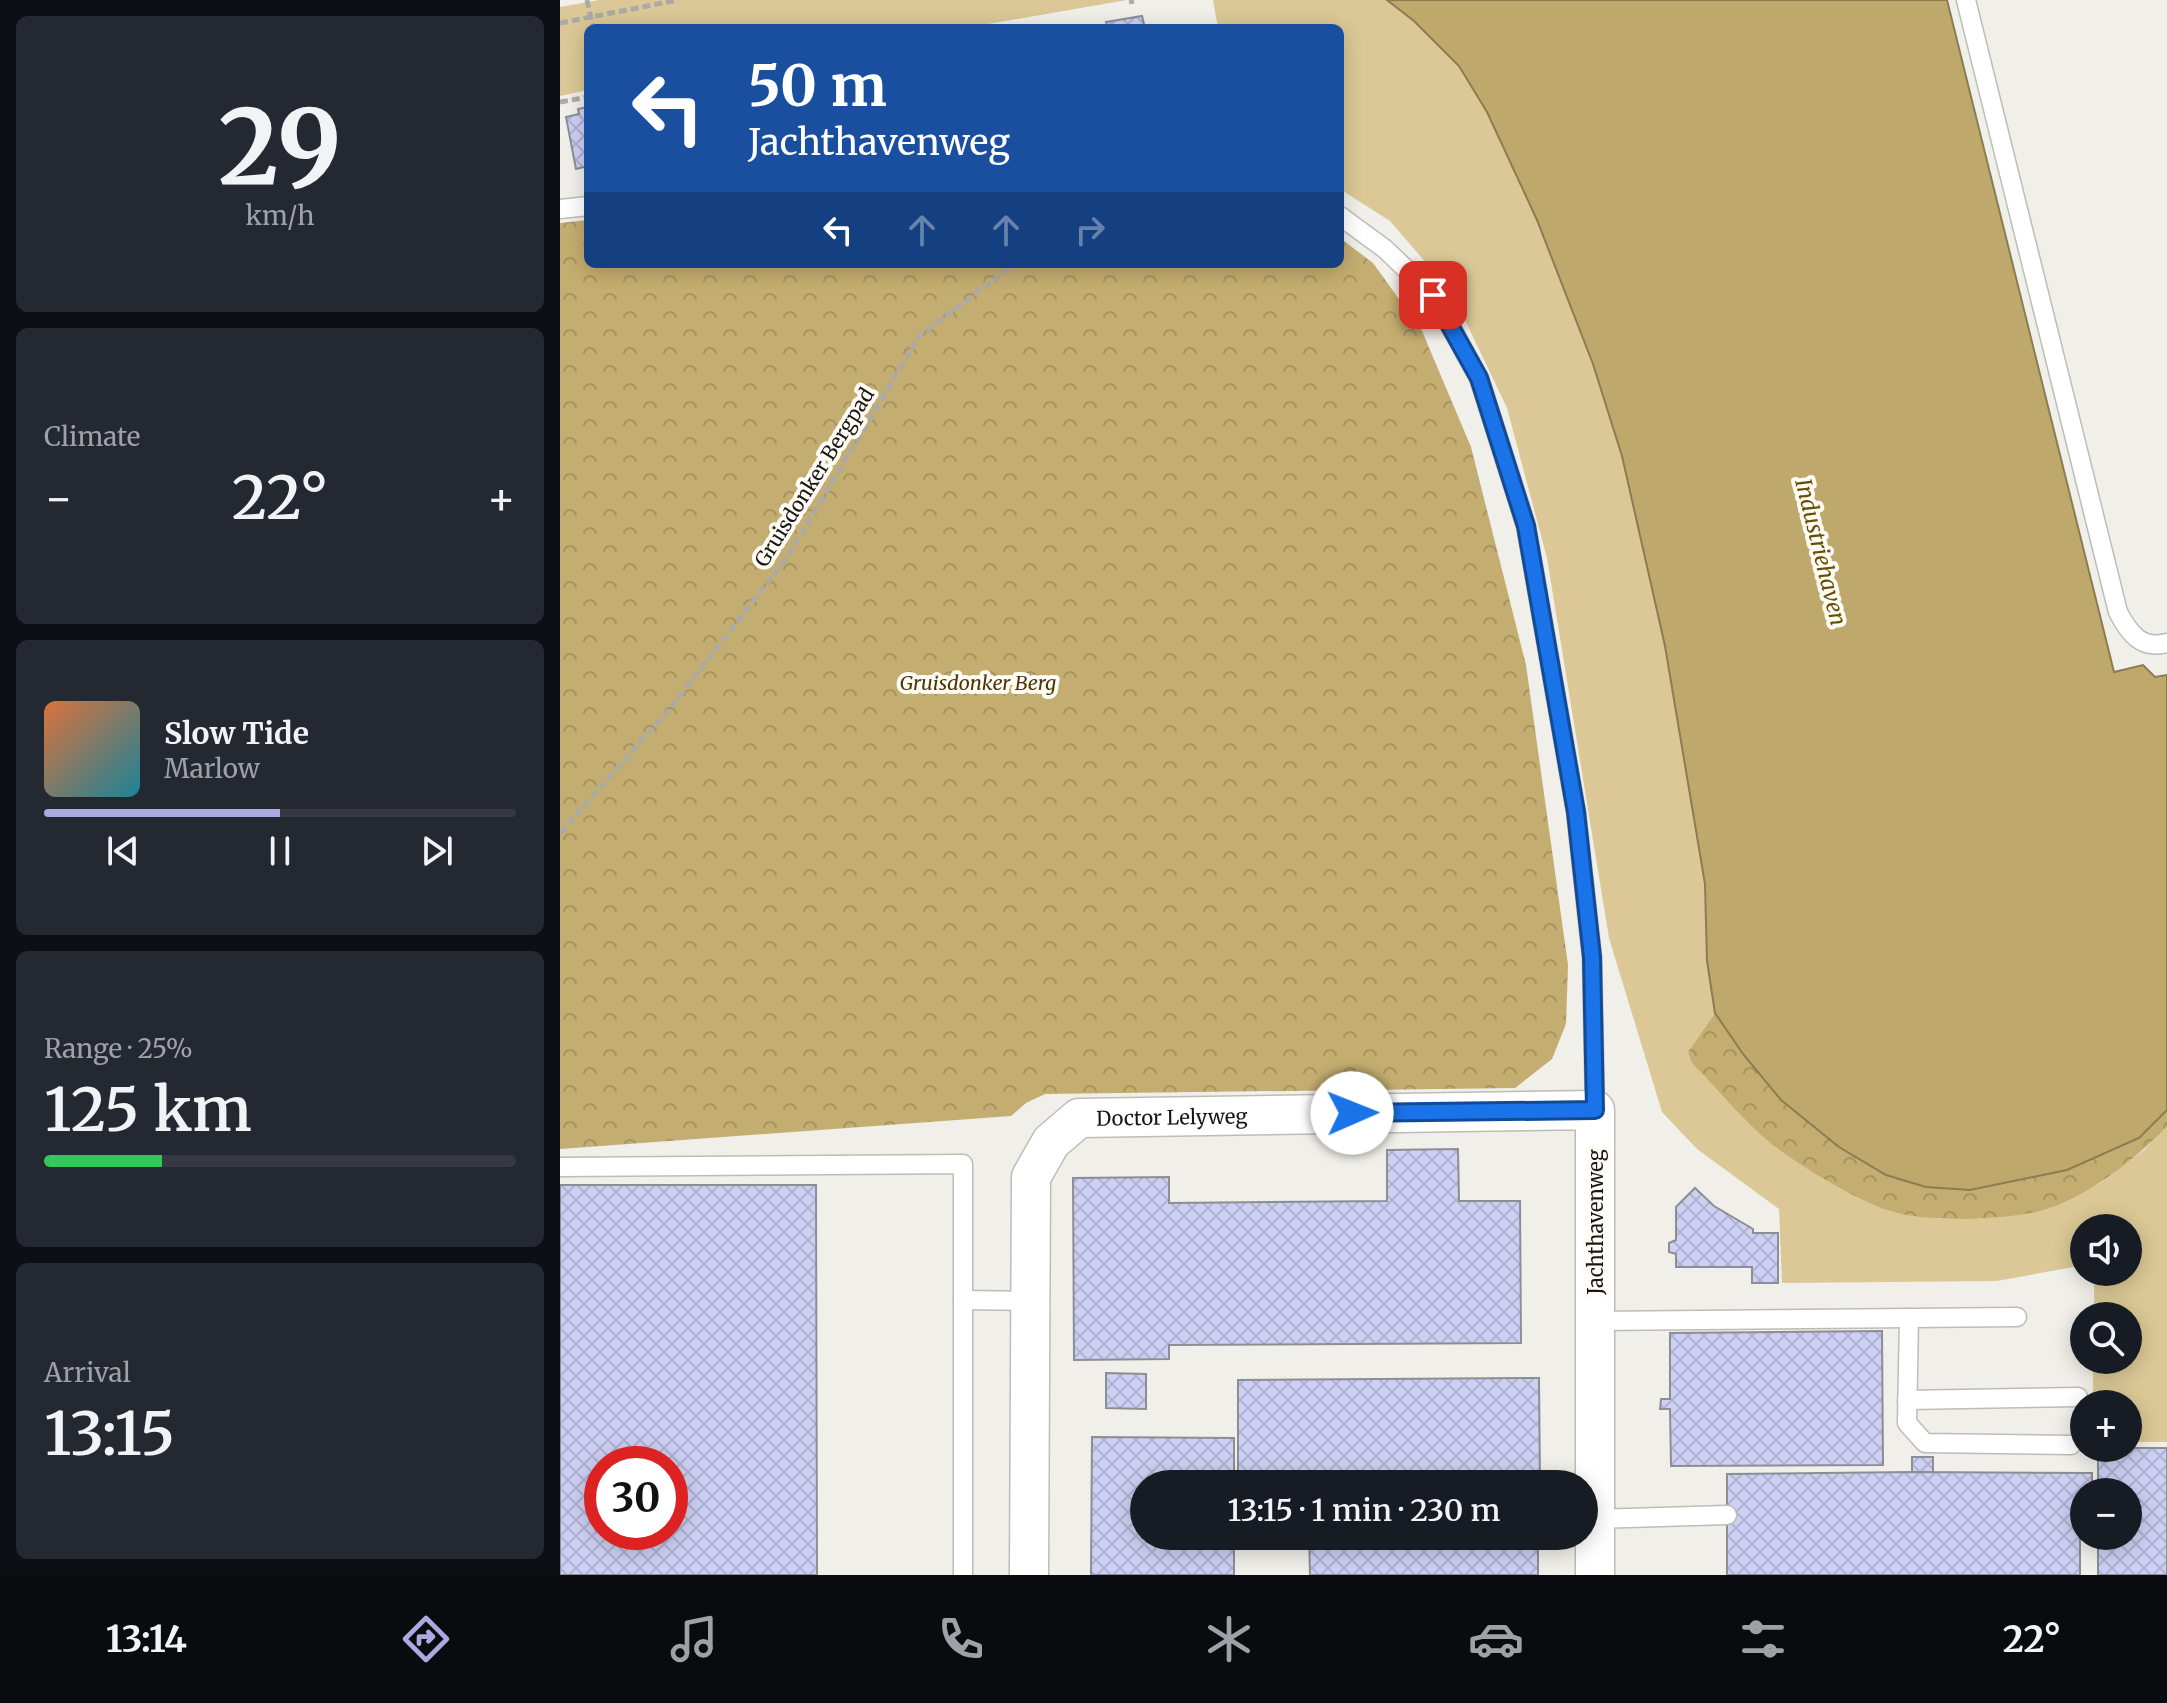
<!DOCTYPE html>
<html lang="en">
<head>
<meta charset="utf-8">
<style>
  :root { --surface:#171b24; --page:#242831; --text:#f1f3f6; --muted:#9ea1a6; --line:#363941; --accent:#aca8e0 }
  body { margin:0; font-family:Merriweather,serif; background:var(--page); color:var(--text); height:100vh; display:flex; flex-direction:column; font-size:30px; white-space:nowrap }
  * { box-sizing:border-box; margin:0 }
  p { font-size:26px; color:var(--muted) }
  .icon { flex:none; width:44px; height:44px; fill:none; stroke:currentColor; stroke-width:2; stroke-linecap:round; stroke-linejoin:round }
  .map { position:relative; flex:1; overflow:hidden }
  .drawer { display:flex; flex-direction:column; gap:16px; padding:16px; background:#0d0f14; width:560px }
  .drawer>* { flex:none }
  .top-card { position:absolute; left:24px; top:24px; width:760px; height:244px; border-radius:12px; box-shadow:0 4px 20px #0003; background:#1a4fa0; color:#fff; overflow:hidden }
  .controls { position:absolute; left:1510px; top:1214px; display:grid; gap:16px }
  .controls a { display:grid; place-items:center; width:72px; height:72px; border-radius:50%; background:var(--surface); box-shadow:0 4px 20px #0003; font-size:40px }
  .speed { position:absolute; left:24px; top:1446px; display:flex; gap:16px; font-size:40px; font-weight:700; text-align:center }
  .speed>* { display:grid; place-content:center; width:104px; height:104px; border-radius:50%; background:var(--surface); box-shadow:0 4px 20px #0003; line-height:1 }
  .speed .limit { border:12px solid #d22; background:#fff; color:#111 }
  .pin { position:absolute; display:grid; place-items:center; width:68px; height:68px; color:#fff; margin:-34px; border-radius:16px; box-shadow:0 4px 12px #0006 }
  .me { position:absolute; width:88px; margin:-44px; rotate:89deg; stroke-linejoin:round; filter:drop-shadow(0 0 6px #0008) }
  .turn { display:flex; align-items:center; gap:28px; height:168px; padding:0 32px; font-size:36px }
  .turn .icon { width:104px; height:104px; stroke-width:2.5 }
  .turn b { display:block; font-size:56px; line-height:68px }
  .lanes { display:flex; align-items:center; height:76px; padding:0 32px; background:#0003; justify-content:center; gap:40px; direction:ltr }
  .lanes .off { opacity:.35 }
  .big { font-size:60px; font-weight:600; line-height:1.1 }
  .drawer .widget { flex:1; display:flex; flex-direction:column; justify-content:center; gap:12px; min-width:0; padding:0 28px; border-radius:12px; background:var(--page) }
  .drawer .dial { align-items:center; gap:0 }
  .dial b { font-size:104px; line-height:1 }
  .song { display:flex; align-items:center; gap:24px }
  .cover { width:96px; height:96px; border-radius:12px; background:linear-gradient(135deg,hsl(20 70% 55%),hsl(190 70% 35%)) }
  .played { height:8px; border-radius:4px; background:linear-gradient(90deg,var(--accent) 50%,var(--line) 50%) }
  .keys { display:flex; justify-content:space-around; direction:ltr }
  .heat { display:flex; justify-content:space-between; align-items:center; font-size:44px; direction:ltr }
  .charge { height:12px; border-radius:6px; background:linear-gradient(90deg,#34c759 25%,var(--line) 0) }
  .trip { position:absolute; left:570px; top:1470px; width:468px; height:80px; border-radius:40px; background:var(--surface); box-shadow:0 4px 20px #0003; font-weight:600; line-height:80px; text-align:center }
  .tabs { display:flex; height:128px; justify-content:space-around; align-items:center; background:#090b0e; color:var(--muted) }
  .tabs .icon { width:56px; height:56px }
  .tabs .selected { color:var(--accent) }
  .tabs b { font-size:36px; color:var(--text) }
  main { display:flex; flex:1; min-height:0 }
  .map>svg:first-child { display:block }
</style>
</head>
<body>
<main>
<section class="drawer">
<div class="widget dial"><b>29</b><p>km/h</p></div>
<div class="widget"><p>Climate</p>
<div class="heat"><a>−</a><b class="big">22°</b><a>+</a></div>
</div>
<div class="widget">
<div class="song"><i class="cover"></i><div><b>Slow Tide</b><p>Marlow</p></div></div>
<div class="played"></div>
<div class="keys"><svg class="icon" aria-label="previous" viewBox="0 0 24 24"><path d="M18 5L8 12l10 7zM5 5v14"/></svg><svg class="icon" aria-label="pause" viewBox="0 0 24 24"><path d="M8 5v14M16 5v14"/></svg><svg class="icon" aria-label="next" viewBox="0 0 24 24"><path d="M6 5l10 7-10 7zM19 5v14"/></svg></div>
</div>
<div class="widget"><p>Range · 25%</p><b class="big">125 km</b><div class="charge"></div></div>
<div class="widget"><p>Arrival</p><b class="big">13:15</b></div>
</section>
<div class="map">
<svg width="1607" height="1575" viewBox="0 0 1607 1575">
  <defs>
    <pattern id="forest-crowns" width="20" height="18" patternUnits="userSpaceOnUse" patternTransform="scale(2)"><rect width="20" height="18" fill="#c4ad70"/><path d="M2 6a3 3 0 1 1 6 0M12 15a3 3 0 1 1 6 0" fill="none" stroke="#a89460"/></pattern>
    <pattern id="building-cross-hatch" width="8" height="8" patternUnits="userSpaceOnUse" patternTransform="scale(2)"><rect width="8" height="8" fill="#cdd0f4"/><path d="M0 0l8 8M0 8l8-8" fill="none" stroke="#afb2d0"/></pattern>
  </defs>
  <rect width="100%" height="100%" fill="#f1efe9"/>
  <!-- grass -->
  <g fill="#dbc896">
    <polygon points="39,0 567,0 405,28 28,28 28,90 0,96 0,7"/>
    <polygon points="653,0 827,0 854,21 899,66 927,112 977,220 1033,364 1062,456 1105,646 1145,884 1147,961 1155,1013 1128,1052 1208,1141 1269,1181 1330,1211 1380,1219 1437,1217 1491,1208 1540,1183 1584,1150 1607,1127 1607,1442 1568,1442 1568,1404 1533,1404 1533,1360 1568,1360 1568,1316 1534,1316 1534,1272 1568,1272 1568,1228 1524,1228 1524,1265 1437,1281 1222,1283 1219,1209 1137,1149 1102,1112 1049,938 987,558 947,408 892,293 830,221 780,189 780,28 658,28"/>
  </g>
  <!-- forest -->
  <g fill="url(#forest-crowns)">
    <polygon points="28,220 28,264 780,264 780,238 813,263 862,331 911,447 966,665 1008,965 1006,1024 992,1059 955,1088 485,1094 466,1103 451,1116 0,1149 0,223"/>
    <path d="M1155,1013L1183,1054L1221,1100L1279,1147L1410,1190L1507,1170L1579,1138L1607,1110V1127C1574,1160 1536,1190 1493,1207C1457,1221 1366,1223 1330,1211C1296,1200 1236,1164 1208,1141C1183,1120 1156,1087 1132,1063L1128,1052Z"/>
  </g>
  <!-- water -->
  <polygon fill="#bfa86c" stroke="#8d7c52" stroke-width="2" points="827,0 1387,0 1554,672 1583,665 1595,677 1607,675 1607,1110 1579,1138 1507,1170 1410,1190 1366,1187 1326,1175 1279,1147 1221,1100 1183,1054 1155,1013 1147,961 1145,884 1105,646 1062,456 1033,364 977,220 927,112 899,66 854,21"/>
  <!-- building -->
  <g fill="url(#building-cross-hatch)" stroke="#8d8e93" stroke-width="2" fill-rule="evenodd">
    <polygon points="582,16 585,28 548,28 546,22"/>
    <polygon points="28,107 28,166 16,169 6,117 19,114 18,109"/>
    <polygon points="898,1149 899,1201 960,1201 961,1343 609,1345 609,1359 514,1360 513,1178 609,1177 609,1203 827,1201 827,1150"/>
    <path d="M0,1185H256L257,1575H0ZM42,1464H110V1532H42Z"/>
    <polygon points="1135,1188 1154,1206 1193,1229 1193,1233 1218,1233 1218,1283 1192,1283 1192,1267 1116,1267 1116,1254 1109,1252 1109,1243 1116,1240 1116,1207"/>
    <polygon points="1322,1331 1323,1465 1111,1466 1110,1409 1100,1409 1101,1399 1110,1399 1110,1333"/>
    <polygon points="546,1373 586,1374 586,1409 546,1408"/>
    <polygon points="979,1378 980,1484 678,1484 678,1380"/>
    <polygon points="532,1437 674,1438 674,1484 584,1484 584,1536 674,1536 674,1575 531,1575"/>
    <polygon points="1538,1448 1607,1448 1607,1575 1538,1575 1538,1536 1568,1536 1568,1492 1538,1492"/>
    <rect x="1352" y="1457" width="21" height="15"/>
    <polygon points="1352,1472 1532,1473 1532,1492 1524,1492 1524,1499 1520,1499 1520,1575 1167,1575 1167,1474"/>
    <polygon points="749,1536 978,1536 978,1575 750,1575"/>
  </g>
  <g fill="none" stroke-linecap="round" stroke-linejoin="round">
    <defs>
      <g id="service">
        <path d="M1406,0L1558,612C1569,633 1581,650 1607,643"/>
        <polyline points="0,209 28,206"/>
        <polyline points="780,216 825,249 873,295 919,378 966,526 1016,812 1032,957 1035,1110"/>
        <polyline points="0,1167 403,1164 403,1575"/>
        <polyline points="403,1300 471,1301"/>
        <polyline points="1349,1318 1347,1423 1365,1443 1511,1445"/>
        <polyline points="1035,1321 1457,1317"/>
        <polyline points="1347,1400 1518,1397"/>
        <polyline points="1035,1519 1167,1515"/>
      </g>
      <g id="minor">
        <path id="s1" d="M469,1575L471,1177L491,1142L519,1118L1035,1110V1575"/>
      </g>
    </defs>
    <!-- service casing -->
    <use href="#service" stroke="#bebcb6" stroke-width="21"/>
    <!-- minor casing -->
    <use href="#minor" stroke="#bebcb6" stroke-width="41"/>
    <!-- path -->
    <g stroke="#abaaa5" stroke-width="5" stroke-dasharray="8 4" stroke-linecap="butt">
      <polyline points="27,0 33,28"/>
      <polyline points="571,0 572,4"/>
      <polyline points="0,23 118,0"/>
      <polyline points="0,102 28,97"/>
      <polyline points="0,833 108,711 228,556 360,335 455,264"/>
    </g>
    <!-- service -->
    <use href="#service" stroke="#fff" stroke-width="18"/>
    <!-- minor -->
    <use href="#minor" stroke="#fff" stroke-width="38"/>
  </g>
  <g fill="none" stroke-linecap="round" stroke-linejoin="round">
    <defs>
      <polyline id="route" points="792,1113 1035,1110 1032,957 1016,812 966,526 919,378 873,295"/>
    </defs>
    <!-- route casing -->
    <use href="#route" stroke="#114b97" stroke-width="20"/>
    <!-- route -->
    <use href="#route" stroke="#1a73e8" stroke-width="14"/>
  </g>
  <g text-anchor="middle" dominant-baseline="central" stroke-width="8" stroke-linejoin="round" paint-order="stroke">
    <!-- street labels -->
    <g font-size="20" fill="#181715" stroke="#fffcf6">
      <text transform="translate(254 477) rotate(-58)">Gruisdonker Bergpad</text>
      <text stroke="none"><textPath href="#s1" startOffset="568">Doctor Lelyweg</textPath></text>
      <text transform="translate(1035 1222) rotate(-90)">Jachthavenweg</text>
    </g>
    <!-- park labels -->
    <g font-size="20" font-style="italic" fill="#493805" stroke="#fffcf6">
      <text x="418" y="682">Gruisdonker Berg</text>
    </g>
    <!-- water labels -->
    <g font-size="22" font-style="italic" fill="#664f00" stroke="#fffcf6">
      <text transform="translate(1261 552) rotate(76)">Industriehaven</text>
    </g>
  </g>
</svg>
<div class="controls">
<a><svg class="icon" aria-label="sound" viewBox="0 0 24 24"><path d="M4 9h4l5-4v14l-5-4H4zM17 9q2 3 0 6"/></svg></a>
<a><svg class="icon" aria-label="search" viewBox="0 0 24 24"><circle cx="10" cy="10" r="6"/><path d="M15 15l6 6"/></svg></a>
<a>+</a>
<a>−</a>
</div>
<div class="speed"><div class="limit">30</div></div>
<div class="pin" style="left:873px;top:295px;background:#d93025"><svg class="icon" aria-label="arrive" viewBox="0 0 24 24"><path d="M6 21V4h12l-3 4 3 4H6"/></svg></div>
<svg class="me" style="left:792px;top:1113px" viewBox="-20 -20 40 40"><circle r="19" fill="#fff"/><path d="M0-13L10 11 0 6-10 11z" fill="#1a73e8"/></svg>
<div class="trip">13:15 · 1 min · 230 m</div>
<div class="top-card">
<div class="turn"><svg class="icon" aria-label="left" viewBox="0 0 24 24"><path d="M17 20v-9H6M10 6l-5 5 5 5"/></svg><div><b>50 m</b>Jachthavenweg</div></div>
<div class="lanes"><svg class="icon" aria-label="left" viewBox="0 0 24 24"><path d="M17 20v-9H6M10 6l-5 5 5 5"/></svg><svg class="icon off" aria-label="ahead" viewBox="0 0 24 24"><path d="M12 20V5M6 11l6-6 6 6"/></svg><svg class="icon off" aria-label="ahead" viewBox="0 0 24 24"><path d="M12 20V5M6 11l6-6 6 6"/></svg><svg class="icon off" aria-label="right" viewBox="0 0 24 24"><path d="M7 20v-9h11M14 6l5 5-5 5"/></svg></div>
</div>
</div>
</main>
<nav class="tabs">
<b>13:14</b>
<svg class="icon selected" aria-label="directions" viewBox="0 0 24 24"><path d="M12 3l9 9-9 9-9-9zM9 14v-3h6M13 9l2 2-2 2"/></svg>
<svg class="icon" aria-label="music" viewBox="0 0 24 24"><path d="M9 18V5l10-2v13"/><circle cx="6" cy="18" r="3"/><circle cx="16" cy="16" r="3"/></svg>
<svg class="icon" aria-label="phone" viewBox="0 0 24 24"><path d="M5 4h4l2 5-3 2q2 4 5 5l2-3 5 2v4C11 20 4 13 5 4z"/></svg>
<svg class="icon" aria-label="climate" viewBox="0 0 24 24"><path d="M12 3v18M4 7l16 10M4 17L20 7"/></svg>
<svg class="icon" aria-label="car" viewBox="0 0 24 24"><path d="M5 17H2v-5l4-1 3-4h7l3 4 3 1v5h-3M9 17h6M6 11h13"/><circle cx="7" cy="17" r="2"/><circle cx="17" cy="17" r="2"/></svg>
<svg class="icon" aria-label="filters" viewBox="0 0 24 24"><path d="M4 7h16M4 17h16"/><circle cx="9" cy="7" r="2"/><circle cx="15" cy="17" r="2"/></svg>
<b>22°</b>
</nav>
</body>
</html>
